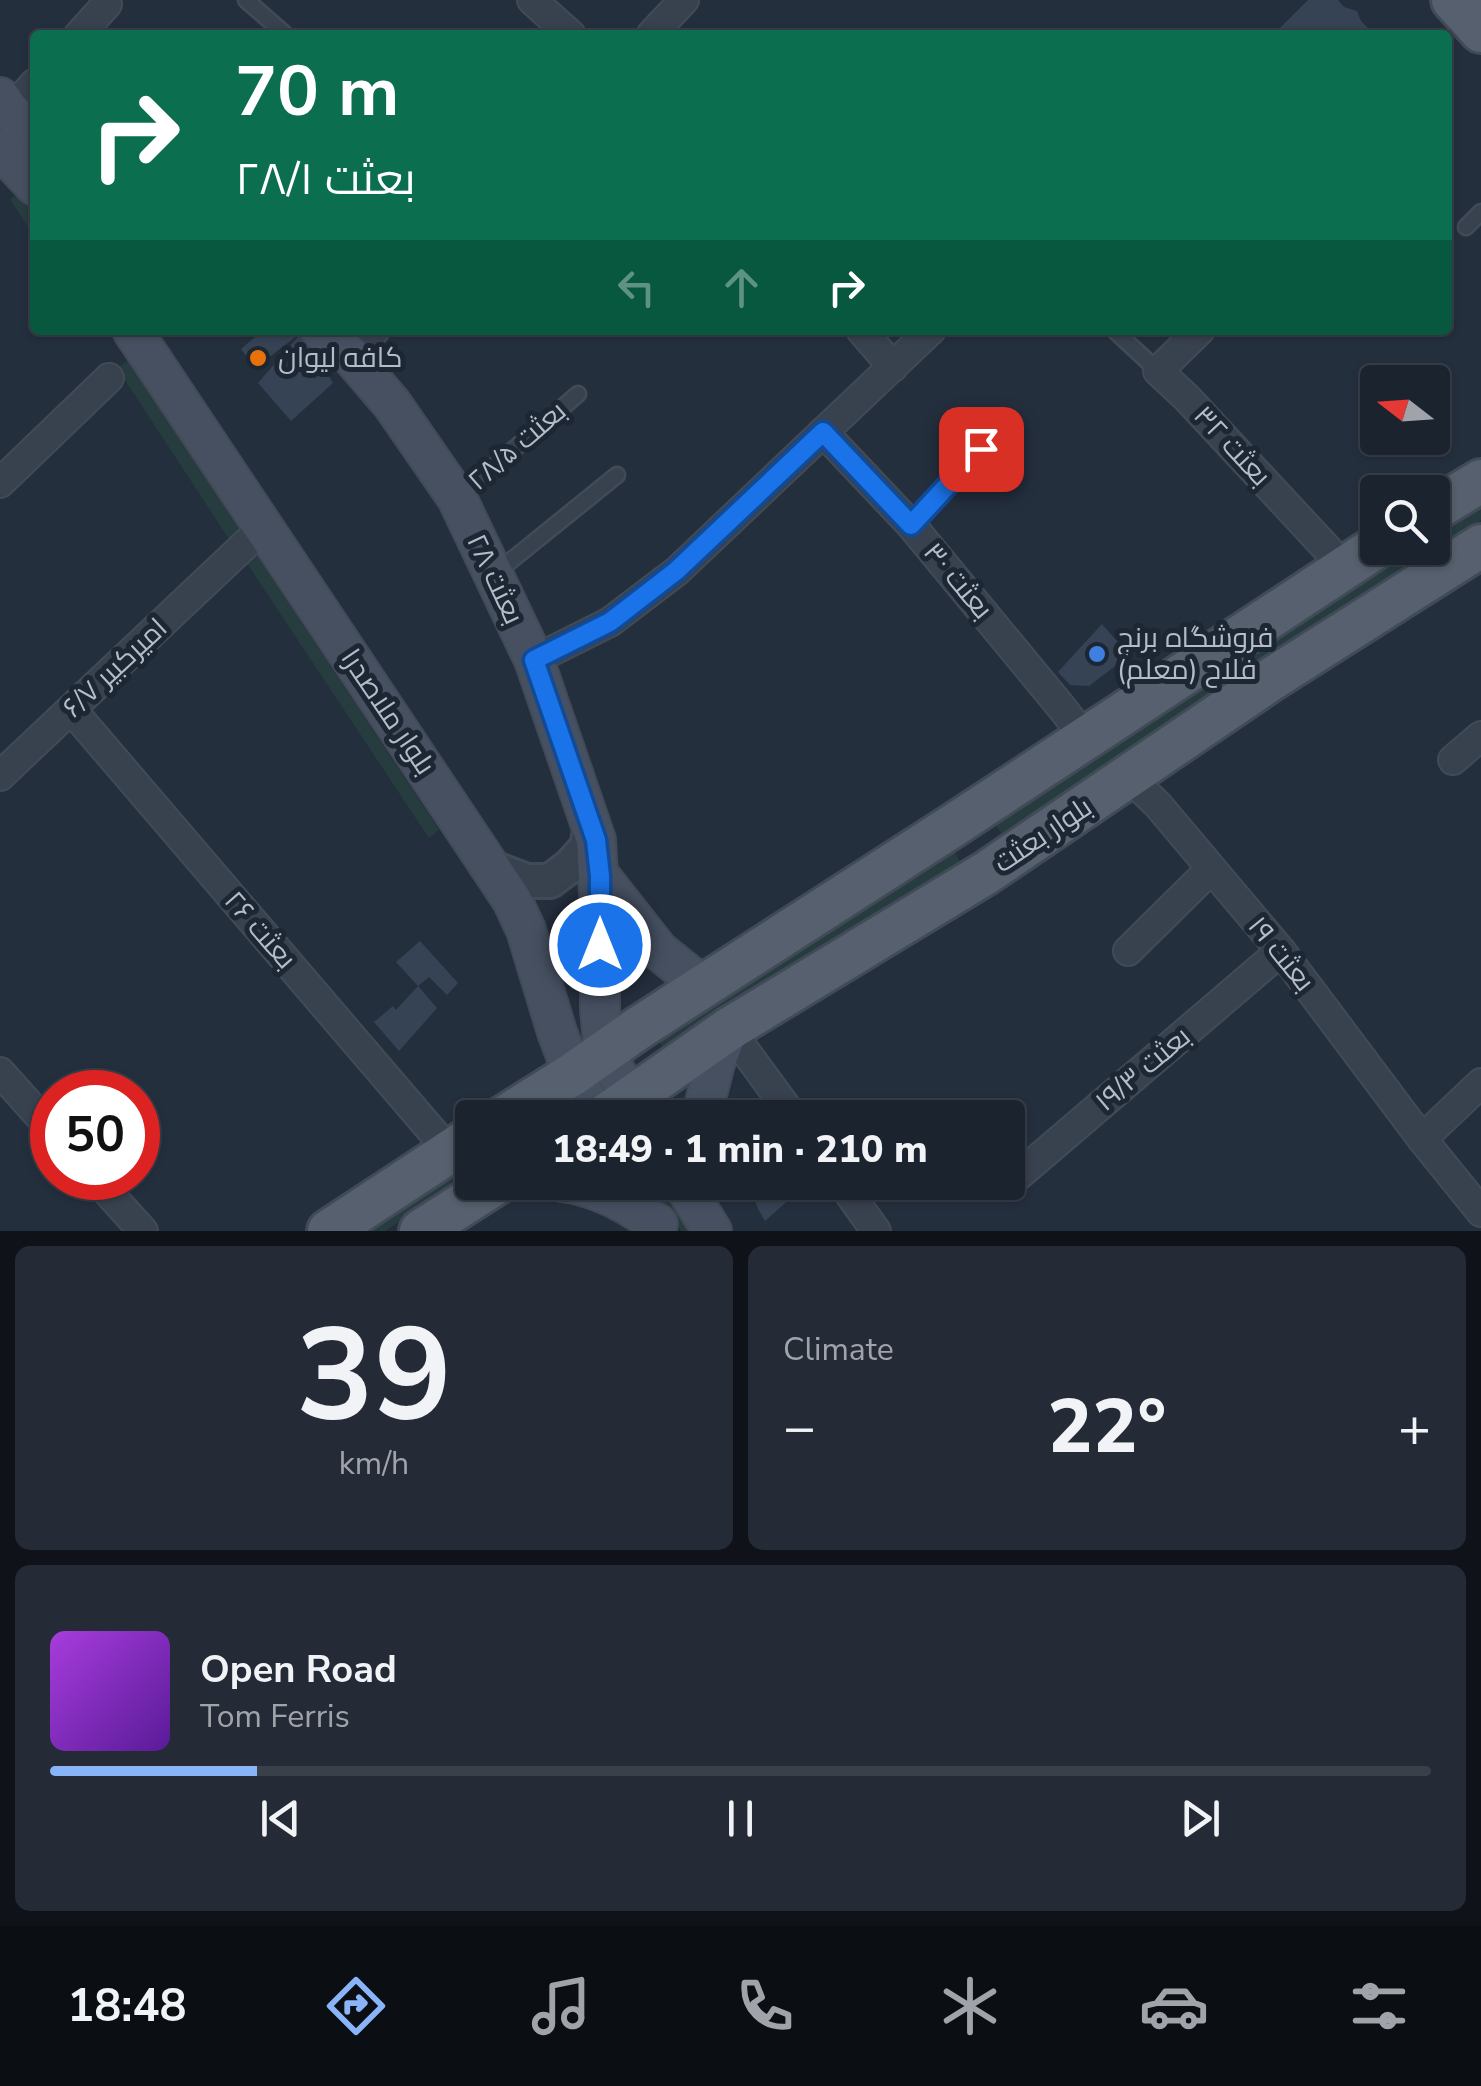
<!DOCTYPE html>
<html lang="en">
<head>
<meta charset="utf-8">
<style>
  :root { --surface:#1b232e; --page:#242b36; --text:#f1f3f6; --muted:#a0a4aa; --line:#39404a; --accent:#8ab4f8 }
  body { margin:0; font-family:"Nunito Sans",Cairo,sans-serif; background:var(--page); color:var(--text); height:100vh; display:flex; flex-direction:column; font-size:38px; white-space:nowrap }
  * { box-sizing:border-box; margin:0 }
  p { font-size:32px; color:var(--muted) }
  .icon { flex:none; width:55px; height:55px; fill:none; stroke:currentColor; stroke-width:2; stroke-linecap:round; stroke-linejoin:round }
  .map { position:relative; height:1231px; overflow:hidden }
  .drawer { display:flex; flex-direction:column; gap:15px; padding:15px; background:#0f1319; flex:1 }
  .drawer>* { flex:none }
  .top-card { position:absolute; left:30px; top:30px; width:1422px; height:305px; border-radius:10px; box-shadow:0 2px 8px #0004,0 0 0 2px var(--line); background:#0b6e4f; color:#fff; overflow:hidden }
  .needle { width:65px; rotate:287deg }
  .buttons { position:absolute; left:1360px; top:365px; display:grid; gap:20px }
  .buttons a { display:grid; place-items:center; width:90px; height:90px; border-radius:10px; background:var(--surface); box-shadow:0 2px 8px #0004,0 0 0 2px var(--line); font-size:50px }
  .speed { position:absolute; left:30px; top:1070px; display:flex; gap:20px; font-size:50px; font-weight:700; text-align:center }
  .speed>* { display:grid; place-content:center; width:130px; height:130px; border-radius:50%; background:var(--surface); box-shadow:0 2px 8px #0004,0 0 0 2px var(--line); line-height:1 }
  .speed .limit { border:15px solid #d22; background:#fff; color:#111 }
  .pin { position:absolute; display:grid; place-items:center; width:85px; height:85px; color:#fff; margin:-42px; border-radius:20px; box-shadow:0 5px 15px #0006 }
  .me { position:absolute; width:110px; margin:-55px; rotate:0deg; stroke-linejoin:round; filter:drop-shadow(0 0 8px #0008) }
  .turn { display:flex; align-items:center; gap:35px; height:210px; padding:0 40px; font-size:45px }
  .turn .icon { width:130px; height:130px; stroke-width:2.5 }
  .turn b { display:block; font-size:70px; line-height:85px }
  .lanes { display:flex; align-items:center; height:95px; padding:0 40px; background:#0003; justify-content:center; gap:50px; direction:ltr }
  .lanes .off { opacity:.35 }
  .big { font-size:75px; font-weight:800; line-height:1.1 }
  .drawer .widget { flex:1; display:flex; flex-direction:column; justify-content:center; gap:15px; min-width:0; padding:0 35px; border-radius:15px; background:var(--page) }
  .drawer .dial { align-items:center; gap:0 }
  .dial b { font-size:130px; line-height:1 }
  .song { display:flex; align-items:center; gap:30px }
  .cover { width:120px; height:120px; border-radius:15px; background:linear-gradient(135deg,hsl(280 70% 55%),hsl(270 70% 35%)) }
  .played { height:10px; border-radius:5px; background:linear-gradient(90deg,var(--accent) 15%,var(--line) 15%) }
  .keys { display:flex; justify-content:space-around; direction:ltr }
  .heat { display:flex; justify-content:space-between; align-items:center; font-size:55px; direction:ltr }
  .drawer .tiles { flex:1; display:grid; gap:15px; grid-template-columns:1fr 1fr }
  .widget:last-child { grid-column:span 2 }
  .trip { position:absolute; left:455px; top:1100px; width:570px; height:100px; border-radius:10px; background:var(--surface); box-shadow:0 2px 8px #0004,0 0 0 2px var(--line); font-weight:800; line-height:100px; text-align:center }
  .menu { display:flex; height:160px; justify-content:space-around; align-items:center; background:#0b0e12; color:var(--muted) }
  .menu .icon { width:70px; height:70px }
  .menu .selected { color:var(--accent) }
  .menu b { font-size:45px; color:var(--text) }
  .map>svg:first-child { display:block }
</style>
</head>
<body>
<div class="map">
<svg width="1481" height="1231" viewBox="0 0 1481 1231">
  <rect width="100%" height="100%" fill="#242f3e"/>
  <!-- green -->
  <g fill="#263c3f">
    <polygon points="22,192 35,212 35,238 10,199"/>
    <polygon points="129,360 243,533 231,542 117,368"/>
    <polygon points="1481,505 1481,520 1249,670 1004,837 993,821 1415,548 1432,548 1433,536"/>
    <polygon points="255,552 439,830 429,838 244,559"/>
    <polygon points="953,848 960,862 667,1052 657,1039"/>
    <polygon points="472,1158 472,1176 468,1179 385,1231 359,1231"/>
    <polygon points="651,1183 669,1183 699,1231 681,1231"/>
  </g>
  <!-- building -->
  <g fill="#364354">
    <polygon points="1308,0 1338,0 1344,7 1357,11 1361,21 1375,35 1273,35"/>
    <polygon points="263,330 299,330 302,332 333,383 291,421 258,383 302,332 255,368 241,349"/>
    <polygon points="1102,624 1121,646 1119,663 1089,686 1070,685 1058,672"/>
    <polygon points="420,941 458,983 447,995 429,977 418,986 396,962"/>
    <polygon points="418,986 437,1008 399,1051 374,1022 393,1006 396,1010"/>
    <polygon points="748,1182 809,1182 765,1221 758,1209"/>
  </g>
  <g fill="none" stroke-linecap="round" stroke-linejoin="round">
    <defs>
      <g id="service">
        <polyline points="246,0 286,35"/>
        <polyline points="1466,227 1481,212"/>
        <polyline points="1114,330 1158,371"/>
        <polyline points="457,498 578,394"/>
        <polyline points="911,525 981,449"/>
        <polyline points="497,572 617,475"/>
      </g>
      <g id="minor">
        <polyline points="532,0 571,35"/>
        <polyline points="79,35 107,4"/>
        <polyline points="651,35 684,0"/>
        <polyline points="10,111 35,83"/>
        <polyline points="861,330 893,367"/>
        <polyline points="1200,330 1158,371 1187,398 1344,567"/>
        <polyline points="350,355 375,330"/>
        <polyline points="823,432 911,525 1062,708 1085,738"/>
        <polyline points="0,483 109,378"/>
        <polyline points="534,660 610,622 677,571 931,330"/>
        <polyline points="71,709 450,1152"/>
        <polyline points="1453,760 1481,736"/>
        <polyline points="0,776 265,526"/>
        <polyline points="1129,777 1158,805 1281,951 1422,1139 1481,1212"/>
        <polyline points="1128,951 1211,869"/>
        <polyline points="729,1029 794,1118"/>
        <polyline points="0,1072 52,1130"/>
        <polyline points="1422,1139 1481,1083"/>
        <polyline points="95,1178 143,1231"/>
        <polyline points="841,1182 876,1231"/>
        <polyline points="1006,1186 1281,951"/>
      </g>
      <polyline id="tertiary" points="490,867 527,881 550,881 570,866 587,847 591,825"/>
      <g id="secondary">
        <polyline points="0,97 10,111 35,136"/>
        <polyline points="0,149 35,186"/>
        <polyline points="132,330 512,900 526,930 557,1032 573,1074 597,1118"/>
        <polyline points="320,330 350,355 392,404 457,498 534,660 596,840 600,913 600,1010 604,1052 643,1118"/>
        <polyline points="600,876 659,951 704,987"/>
        <polyline points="701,1118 715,1063 729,1029"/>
        <path d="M562,1182C599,1186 628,1205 658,1224"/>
        <polyline points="682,1182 712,1231"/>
      </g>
      <g id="primary">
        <polyline points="1453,0 1481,31"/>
        <polyline points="1432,511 1481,481"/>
        <polyline points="503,1118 573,1074 640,1027 954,825 1378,546"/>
        <polyline points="602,1118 729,1029 986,873 1273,678 1481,546"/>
        <polyline points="329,1231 472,1137"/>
        <polyline points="421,1231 498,1182"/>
      </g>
    </defs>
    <!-- service casing -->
    <use href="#service" stroke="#414a57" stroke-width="19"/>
    <!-- minor casing -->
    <use href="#minor" stroke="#414a57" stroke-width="32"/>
    <!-- tertiary casing -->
    <use href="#tertiary" stroke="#414a57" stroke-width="38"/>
    <!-- secondary casing -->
    <use href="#secondary" stroke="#414a57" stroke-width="42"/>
    <!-- primary casing -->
    <use href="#primary" stroke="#414a57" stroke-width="48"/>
    <!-- service -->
    <use href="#service" stroke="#38414e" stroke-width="14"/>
    <!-- minor -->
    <use href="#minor" stroke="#38414e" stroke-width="28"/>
    <!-- tertiary -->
    <use href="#tertiary" stroke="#38414e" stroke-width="32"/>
    <!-- secondary -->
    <use href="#secondary" stroke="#465061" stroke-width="38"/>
    <!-- primary -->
    <use href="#primary" stroke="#56606e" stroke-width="42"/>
  </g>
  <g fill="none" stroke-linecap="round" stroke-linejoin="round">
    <defs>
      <polyline id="route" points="600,945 600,876 596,840 534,660 610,622 676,571 823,432 911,525 981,449"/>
    </defs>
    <!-- route casing -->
    <use href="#route" stroke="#114b97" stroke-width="25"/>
    <!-- route -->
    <use href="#route" stroke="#1a73e8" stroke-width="18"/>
  </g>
  <!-- markers -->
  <circle fill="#e8710a" stroke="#1d2633" stroke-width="4" cx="258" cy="358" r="10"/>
  <circle fill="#3f7fe0" stroke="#1d2633" stroke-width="4" cx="1097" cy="654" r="10"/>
  <g text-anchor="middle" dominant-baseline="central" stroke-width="10" stroke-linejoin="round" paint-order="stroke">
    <!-- poi labels -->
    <g font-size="28" fill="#b4bcc9" stroke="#1d2633" text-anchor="start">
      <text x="278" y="358">کافه لیوان</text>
      <text x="1117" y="638">فروشگاه برنج<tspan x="1117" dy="32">فلاح (معلم)</tspan></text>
    </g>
    <!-- street labels -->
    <g font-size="28" fill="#b4bcc9" stroke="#1d2633">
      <text transform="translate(517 446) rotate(-41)">بعثت ۲۸/۵</text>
      <text transform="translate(1232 446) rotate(47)">بعثت ۳۲</text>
      <text transform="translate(495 579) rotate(65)">بعثت ۲۸</text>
      <text transform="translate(958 581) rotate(50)">بعثت ۳۰</text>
      <text transform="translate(115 668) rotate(-43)">امیرکبیر ۶/۷</text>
      <text transform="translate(388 712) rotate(56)">بلوار ملاصدرا</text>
      <text transform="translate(1043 835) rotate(-34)">بلوار بعثت</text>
      <text transform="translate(260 930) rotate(49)">بعثت ۲۶</text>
      <text transform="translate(1281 954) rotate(51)">بعثت ۱۹</text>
      <text transform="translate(1143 1069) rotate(-40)">بعثت ۱۹/۳</text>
    </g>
  </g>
</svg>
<div class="buttons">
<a><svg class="needle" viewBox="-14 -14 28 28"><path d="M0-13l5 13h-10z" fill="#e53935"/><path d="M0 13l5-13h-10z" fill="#a0a4aa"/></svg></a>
<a><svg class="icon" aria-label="search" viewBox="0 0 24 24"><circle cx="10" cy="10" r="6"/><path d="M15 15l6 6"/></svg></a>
</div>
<div class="speed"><div class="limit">50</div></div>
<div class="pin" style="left:981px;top:449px;background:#d93025"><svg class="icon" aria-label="arrive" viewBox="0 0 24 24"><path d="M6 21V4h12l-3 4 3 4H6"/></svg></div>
<svg class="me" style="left:600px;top:945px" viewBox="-20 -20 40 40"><circle r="17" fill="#1a73e8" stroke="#fff" stroke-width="3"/><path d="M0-11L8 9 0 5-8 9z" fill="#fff"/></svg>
<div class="trip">18:49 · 1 min · 210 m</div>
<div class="top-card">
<div class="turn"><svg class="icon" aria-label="right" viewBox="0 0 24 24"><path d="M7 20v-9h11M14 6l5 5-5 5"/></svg><div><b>70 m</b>بعثت ۲۸/۱</div></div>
<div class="lanes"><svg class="icon off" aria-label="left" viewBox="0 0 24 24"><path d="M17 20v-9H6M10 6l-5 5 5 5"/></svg><svg class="icon off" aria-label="ahead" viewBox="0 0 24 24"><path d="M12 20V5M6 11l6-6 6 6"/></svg><svg class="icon" aria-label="right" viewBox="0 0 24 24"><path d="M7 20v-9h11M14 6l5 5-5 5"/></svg></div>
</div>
</div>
<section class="drawer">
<div class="tiles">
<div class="widget dial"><b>39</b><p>km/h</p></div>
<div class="widget"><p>Climate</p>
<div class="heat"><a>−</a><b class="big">22°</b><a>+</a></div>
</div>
<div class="widget">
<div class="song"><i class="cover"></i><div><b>Open Road</b><p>Tom Ferris</p></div></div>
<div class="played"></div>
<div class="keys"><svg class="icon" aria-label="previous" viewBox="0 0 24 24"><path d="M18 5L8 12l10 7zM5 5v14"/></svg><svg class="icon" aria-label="pause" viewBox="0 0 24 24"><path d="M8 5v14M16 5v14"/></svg><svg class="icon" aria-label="next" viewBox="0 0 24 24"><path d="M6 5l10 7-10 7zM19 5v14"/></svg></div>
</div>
</div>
</section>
<nav class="menu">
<b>18:48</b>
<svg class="icon selected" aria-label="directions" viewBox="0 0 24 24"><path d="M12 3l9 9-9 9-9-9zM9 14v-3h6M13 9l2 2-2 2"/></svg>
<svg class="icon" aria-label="music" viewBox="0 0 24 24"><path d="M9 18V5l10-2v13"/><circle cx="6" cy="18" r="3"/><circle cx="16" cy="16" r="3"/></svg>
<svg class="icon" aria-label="phone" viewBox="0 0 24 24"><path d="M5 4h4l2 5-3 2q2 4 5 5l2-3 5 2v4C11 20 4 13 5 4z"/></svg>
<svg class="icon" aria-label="climate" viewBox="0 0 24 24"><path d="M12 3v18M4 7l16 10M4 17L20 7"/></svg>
<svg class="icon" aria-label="car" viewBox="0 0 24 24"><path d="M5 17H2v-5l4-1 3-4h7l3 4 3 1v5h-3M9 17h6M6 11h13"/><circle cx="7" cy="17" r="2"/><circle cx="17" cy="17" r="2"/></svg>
<svg class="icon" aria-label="filters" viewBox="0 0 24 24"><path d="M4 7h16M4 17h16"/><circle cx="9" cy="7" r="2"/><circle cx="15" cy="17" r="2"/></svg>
</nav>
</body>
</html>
